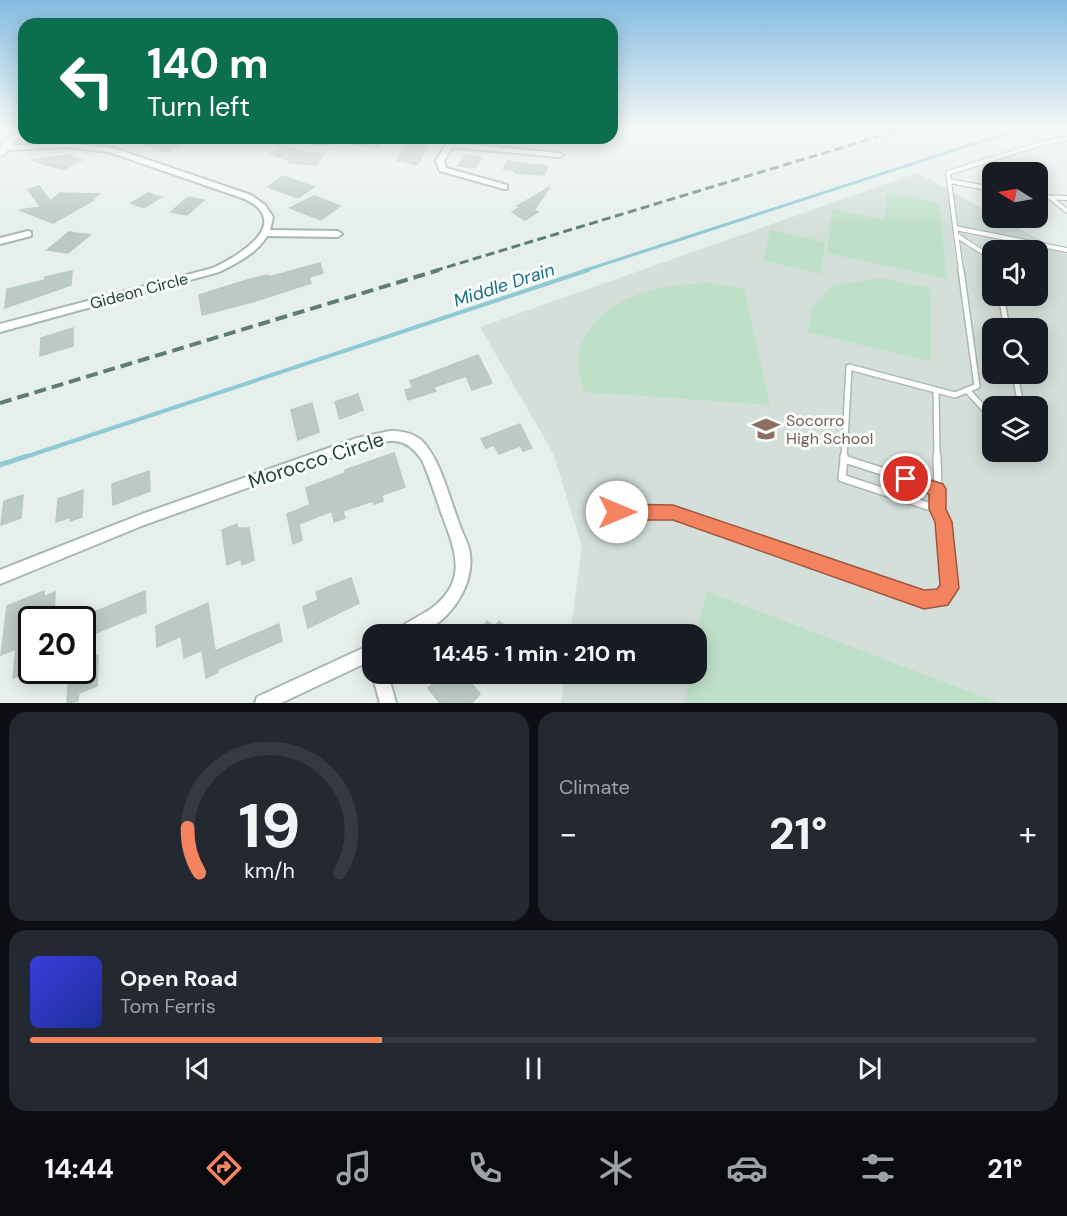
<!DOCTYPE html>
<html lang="en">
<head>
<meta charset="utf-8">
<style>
  :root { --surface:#171b24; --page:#242831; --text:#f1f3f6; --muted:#9ea1a6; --line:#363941; --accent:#f4845f }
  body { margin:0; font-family:"DM Sans",sans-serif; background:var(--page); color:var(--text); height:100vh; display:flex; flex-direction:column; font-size:22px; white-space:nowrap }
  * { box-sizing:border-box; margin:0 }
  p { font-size:20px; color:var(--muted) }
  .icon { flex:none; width:33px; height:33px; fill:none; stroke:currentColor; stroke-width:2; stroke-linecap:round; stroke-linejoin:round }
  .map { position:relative; height:703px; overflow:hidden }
  .side { display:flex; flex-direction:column; gap:9px; padding:9px; background:#0d0f14; flex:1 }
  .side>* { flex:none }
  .top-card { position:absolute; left:18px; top:18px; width:600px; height:126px; border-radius:18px; box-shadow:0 3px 15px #0003; background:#0b6e4f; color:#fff; overflow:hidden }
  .needle { width:39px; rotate:281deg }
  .controls { position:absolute; left:982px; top:162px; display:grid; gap:12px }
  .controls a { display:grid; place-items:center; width:66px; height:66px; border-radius:12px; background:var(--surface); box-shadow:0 3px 15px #0003; font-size:30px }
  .speed { position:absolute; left:18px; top:606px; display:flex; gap:12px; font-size:30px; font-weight:700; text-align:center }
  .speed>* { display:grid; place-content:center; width:78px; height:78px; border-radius:50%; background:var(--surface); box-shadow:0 3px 15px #0003; line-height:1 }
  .speed .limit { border:3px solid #111; border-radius:9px; background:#fff; color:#111 }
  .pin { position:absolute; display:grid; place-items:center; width:51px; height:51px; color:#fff; margin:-26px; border:3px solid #fff; border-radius:50%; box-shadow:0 2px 6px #0007 }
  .me { position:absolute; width:66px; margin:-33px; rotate:90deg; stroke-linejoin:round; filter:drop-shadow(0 0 4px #0008) }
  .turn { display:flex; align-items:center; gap:21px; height:126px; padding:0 30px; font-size:27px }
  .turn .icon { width:78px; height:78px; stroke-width:2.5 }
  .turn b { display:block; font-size:42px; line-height:51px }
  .big { font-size:45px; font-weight:700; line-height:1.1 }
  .side .tile { flex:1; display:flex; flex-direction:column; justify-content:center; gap:9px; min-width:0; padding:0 21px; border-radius:18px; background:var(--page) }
  .side .dial { align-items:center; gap:0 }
  .dial svg { height:156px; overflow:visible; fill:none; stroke:var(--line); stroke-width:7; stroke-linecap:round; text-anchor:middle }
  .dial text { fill:var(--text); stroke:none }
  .song { display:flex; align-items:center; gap:18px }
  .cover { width:72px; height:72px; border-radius:9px; background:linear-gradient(135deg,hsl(240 70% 55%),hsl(230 70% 35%)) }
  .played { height:6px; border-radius:3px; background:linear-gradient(90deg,var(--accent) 35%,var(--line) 35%) }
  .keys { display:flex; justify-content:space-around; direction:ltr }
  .heat { display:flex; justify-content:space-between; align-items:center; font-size:33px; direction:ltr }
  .side .tiles { flex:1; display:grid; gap:9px; grid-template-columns:1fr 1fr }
  .tile:last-child { grid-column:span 2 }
  .trip { position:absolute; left:362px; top:624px; width:345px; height:60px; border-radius:18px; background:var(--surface); box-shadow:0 3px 15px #0003; font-weight:700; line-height:60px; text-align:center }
  .dock { display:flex; height:96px; justify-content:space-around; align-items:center; background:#090b0e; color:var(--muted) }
  .dock .icon { width:42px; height:42px }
  .dock .selected { color:var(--accent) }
  .dock b { font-size:27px; color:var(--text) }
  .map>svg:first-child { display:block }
</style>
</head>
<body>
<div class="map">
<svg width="1067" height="703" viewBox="0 0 1067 703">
  <rect width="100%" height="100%" fill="#e6efeb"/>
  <!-- built -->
  <path fill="#d4dfda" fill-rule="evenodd" d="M917,173L993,214V218H999L1067,254V703H561L565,674H696V634H570L582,546L553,453L480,327ZM993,250H1038V296H993ZM993,328H1038V374H993ZM993,406H1038V452H993Z"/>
  <!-- green -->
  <g fill="#bfe0c8">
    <polygon points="886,193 939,203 947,279 827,253 832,209 885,220"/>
    <polygon points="770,230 825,242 821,274 764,261"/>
    <polygon points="881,278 930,288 931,362 808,332 812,308 833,285"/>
    <path d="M711,283L744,288L770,405L583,392C582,382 578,371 578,360C578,351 582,342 587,334C611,292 667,284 711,283Z"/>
    <polygon points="706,591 999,703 684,703 690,674 696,674 696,642"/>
  </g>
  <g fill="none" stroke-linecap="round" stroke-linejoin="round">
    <!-- stream-far2 -->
    <polyline stroke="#8ec9d4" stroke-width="3" points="583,271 1016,130"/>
    <!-- stream-far1 -->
    <polyline stroke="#8ec9d4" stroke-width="4" points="22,458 588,270"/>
    <!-- stream -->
    <polyline stroke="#8ec9d4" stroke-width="5" points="0,465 27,456"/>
  </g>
  <!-- building -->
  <g fill="#bbcac4" stroke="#b8c9c2" stroke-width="1.5">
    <polygon points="131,138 193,138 168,152 131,140"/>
    <polygon points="352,138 374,138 384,139 378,147 352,144"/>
    <polygon points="418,138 432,138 420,161 417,165 397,160 406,146 413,144"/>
    <polygon points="283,146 306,152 324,154 316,165 288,163 291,161 270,154"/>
    <polygon points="67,155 82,160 63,170 31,160"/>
    <polygon points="466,155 482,158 475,168 458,166"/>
    <polygon points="507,161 521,163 548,166 544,175 515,173 516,171 503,169"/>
    <polygon points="283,176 314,187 298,198 268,187"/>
    <polygon points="39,186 50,201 61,193 99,194 91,199 94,200 53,223 19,210 41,207 28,190"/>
    <polygon points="550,187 534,210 538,212 525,220 512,212 520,207 517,206"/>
    <polygon points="148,193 161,197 144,208 131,203"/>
    <polygon points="314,196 340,206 321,220 290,208"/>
    <polygon points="188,197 204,200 187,215 171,212"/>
    <polygon points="69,232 90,235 68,253 47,250"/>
    <polygon points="320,263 323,273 309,277 311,283 252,302 202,315 199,295 247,280 268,275 269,277"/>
    <polygon points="72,271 71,285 5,308 7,289 45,280 45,277"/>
    <polygon points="73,328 73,346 40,356 41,338"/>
    <polygon points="478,355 492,383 472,390 466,376 434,387 436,391 408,400 405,390 413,388 410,381"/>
    <polygon points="358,394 363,410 340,419 335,402"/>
    <polygon points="312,403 319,432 298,440 291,410"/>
    <polygon points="520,424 532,448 523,451 520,446 499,454 494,445 486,448 481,439"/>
    <polygon points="394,453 405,487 382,495 383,501 374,504 373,501 343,511 345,518 334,522 332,511 299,524 302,540 293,544 287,514 310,505 306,488 345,473 345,470"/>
    <polygon points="149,471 150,491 113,505 112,484"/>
    <polygon points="83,490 82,517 70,521 71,517 56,522 58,499"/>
    <polygon points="23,495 21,518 1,525 4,501"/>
    <polygon points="237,524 238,528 249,528 254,560 242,565 241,559 227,565 222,530"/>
    <polygon points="351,578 359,603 308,628 303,607 318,600 316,592"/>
    <polygon points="44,591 44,597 55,592 54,620 32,620 32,670 13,678 16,649 1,655 7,606"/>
    <polygon points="145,591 146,612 91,635 92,613"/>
    <polygon points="208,603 215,651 279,624 282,641 218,669 218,672 206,678 202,650 184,658 181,636 157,647 156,626"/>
    <polygon points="487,621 495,627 499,621 515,634 488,634 481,629"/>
    <polygon points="98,655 97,686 79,693 78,701 67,703 69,670 82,670 82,661"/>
    <polygon points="443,674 464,674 480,694 472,703 440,703 428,688"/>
  </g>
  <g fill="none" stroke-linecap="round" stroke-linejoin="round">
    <defs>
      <g id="lane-far2">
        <polyline points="949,181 993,189"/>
        <polyline points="1038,197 1067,198"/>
        <polyline points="1052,199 1067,211"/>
        <polyline points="955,228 1067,250"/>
        <polyline points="956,235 993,259"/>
        <polyline points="961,271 948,173 1043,143 1067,139"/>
      </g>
      <g id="lane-far1">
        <polyline points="1001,296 1007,328"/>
        <polyline points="1015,374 1021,406"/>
        <polyline points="936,390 937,458"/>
        <polyline points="967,390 986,411 993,414"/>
        <polyline points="844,458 849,367 955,395 977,386 961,270"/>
      </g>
      <g id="lane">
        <polyline points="844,456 844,459 938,489 937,456"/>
        <polyline points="844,459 842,478 937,509 938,489"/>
        <polyline points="617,512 673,512 924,600 942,598 949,588 943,522 937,509"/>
      </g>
      <g id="street">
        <path d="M298,138H347C334,145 311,145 298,138Z"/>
        <polygon points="450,138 456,138 454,143 559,153 563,155 559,157 452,147 444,161 446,168 507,185 507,189 504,189 440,171 436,161"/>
        <path d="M68,143L113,148L251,195L265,205L273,217L270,230L338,231L342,234L338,237L267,236C257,253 237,263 219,272L0,332V324L213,268C230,260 279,234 260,210C257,205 250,202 245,199L109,152L68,147L5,150L1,148L5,146Z"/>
        <polygon points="28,231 31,232 31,236 0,244 0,238"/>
        <path d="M390,431C403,431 415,433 424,443C441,462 450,500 459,523C462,533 469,544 470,554C474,587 449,623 418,634C412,636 402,635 395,634C400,624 423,615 432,608C470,579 454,548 441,512C435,494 429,476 422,460C403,432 385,441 358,448L144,525L0,584V570L142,514L357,438Z"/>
        <polygon points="372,644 372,660 281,703 255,703 257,697"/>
        <polygon points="372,674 388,674 396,703 380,703"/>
      </g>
      <polygon id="secondary" points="15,130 24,131 4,155 0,156 0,147"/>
    </defs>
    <!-- lane-far2 casing -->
    <use href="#lane-far2" stroke="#a8b8b2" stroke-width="6"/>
    <!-- lane-far1 casing -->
    <use href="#lane-far1" stroke="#a8b8b2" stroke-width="8"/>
    <!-- lane casing -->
    <use href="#lane" stroke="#a8b8b2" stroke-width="10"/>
    <!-- street casing -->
    <use href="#street" stroke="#a8b8b2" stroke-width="4"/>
    <!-- secondary casing -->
    <use href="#secondary" stroke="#a4bbb3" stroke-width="3"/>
    <!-- lane-far2 -->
    <use href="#lane-far2" stroke="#fff" stroke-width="4"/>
    <!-- lane-far1 -->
    <use href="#lane-far1" stroke="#fff" stroke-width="5"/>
    <!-- lane -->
    <use href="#lane" stroke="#fff" stroke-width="7"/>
    <!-- street -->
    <use href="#street" fill="#fff" fill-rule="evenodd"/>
    <!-- secondary -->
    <use href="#secondary" fill="#fff" fill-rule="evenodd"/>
    <!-- rail-far1 -->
    <polyline stroke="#5f7d75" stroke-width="3" stroke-dasharray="9 4.5" stroke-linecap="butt" points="434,271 900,130"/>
    <!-- rail -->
    <polyline stroke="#5f7d75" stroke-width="4" stroke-dasharray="12 6" stroke-linecap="butt" points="0,403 439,270"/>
  </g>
  <!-- sky -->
  <linearGradient id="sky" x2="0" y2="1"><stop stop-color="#84bce0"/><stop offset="0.57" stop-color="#f4f8f6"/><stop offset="1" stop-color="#f4f8f6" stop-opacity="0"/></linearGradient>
  <rect width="1067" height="228" fill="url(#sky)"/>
  <!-- route -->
  <polygon fill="#f4845f" stroke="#9f563e" stroke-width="1.5" points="906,472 943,484 946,489 946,509 952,522 959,588 948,605 924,609 673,520 617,520 611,518 609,512 611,507 617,504 673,505 924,590 937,589 940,585 935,522 929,509 929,494 900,484 898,479 900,474"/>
  <!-- icons -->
  <defs>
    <symbol id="school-bare" viewBox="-9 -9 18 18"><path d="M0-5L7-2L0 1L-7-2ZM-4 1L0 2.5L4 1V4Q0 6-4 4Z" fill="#8d6e63" stroke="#f7fbf9" stroke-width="2.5" paint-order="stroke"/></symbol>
  </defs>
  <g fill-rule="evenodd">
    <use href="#school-bare" x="747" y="410" width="38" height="38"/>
  </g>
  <g text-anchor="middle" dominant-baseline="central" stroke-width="6" stroke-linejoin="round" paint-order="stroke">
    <!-- street labels -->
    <g font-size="16" fill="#24423a" stroke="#f7fbf9">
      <text transform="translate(139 291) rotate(-15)">Gideon Circle</text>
    </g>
    <!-- education labels -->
    <g font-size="16" fill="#785e54" stroke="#f7fbf9" text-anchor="start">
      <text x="786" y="420">Socorro<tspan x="786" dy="18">High School</tspan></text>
    </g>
    <!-- water labels -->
    <g font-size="18" font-style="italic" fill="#1c6f80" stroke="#f7fbf9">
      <text transform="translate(504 285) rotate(-18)">Middle Drain</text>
    </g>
    <!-- near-street labels -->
    <g font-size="20" fill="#24423a" stroke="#f7fbf9">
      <text transform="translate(316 460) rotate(-18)">Morocco Circle</text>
    </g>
  </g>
</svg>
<div class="controls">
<a><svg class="needle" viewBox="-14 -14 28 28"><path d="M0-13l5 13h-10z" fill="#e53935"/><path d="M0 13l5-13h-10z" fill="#9ea1a6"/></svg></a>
<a><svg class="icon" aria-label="sound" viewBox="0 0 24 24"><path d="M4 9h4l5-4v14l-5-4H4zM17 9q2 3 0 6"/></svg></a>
<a><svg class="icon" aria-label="search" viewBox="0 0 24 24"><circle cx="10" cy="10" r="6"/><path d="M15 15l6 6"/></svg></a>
<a><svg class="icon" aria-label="layers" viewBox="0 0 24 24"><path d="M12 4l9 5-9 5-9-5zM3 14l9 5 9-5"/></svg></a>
</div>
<div class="speed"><div class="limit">20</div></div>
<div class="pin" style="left:906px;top:479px;background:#d93025"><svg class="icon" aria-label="arrive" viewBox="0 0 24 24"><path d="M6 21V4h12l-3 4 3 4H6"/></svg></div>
<svg class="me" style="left:617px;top:512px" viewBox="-20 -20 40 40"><circle r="19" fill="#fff"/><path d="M0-13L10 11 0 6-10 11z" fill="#f4845f"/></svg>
<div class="trip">14:45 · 1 min · 210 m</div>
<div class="top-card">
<div class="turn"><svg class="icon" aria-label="left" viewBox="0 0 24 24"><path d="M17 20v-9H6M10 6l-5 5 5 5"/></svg><div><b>140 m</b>Turn left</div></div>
</div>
</div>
<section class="side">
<div class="tiles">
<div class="tile dial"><svg viewBox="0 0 100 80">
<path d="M14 69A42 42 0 1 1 86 69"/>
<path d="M14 69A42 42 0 0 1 8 46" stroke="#f4845f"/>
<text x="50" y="56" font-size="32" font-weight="700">19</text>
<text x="50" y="72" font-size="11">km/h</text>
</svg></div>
<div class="tile"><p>Climate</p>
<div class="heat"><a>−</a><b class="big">21°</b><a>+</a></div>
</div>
<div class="tile">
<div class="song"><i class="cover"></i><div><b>Open Road</b><p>Tom Ferris</p></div></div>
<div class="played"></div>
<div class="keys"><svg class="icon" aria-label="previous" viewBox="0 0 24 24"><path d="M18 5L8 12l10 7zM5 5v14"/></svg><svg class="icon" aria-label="pause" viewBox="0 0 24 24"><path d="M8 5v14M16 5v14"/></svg><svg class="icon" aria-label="next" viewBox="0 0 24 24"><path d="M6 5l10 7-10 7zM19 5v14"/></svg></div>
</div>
</div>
</section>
<nav class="dock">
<b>14:44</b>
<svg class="icon selected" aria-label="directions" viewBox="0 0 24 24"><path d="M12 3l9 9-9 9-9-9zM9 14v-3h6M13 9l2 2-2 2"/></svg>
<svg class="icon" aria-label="music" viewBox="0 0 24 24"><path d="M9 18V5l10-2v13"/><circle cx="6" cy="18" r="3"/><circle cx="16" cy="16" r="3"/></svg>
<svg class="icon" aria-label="phone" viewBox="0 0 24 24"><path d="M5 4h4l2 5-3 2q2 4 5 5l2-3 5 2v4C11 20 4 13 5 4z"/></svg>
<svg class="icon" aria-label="climate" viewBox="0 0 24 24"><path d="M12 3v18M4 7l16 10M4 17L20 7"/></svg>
<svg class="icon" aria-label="car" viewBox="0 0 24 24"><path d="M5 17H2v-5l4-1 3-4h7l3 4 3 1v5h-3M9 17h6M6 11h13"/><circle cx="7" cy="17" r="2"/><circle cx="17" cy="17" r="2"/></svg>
<svg class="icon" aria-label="filters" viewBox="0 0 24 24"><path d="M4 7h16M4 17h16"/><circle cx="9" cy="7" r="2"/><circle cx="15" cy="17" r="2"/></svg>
<b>21°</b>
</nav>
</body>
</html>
